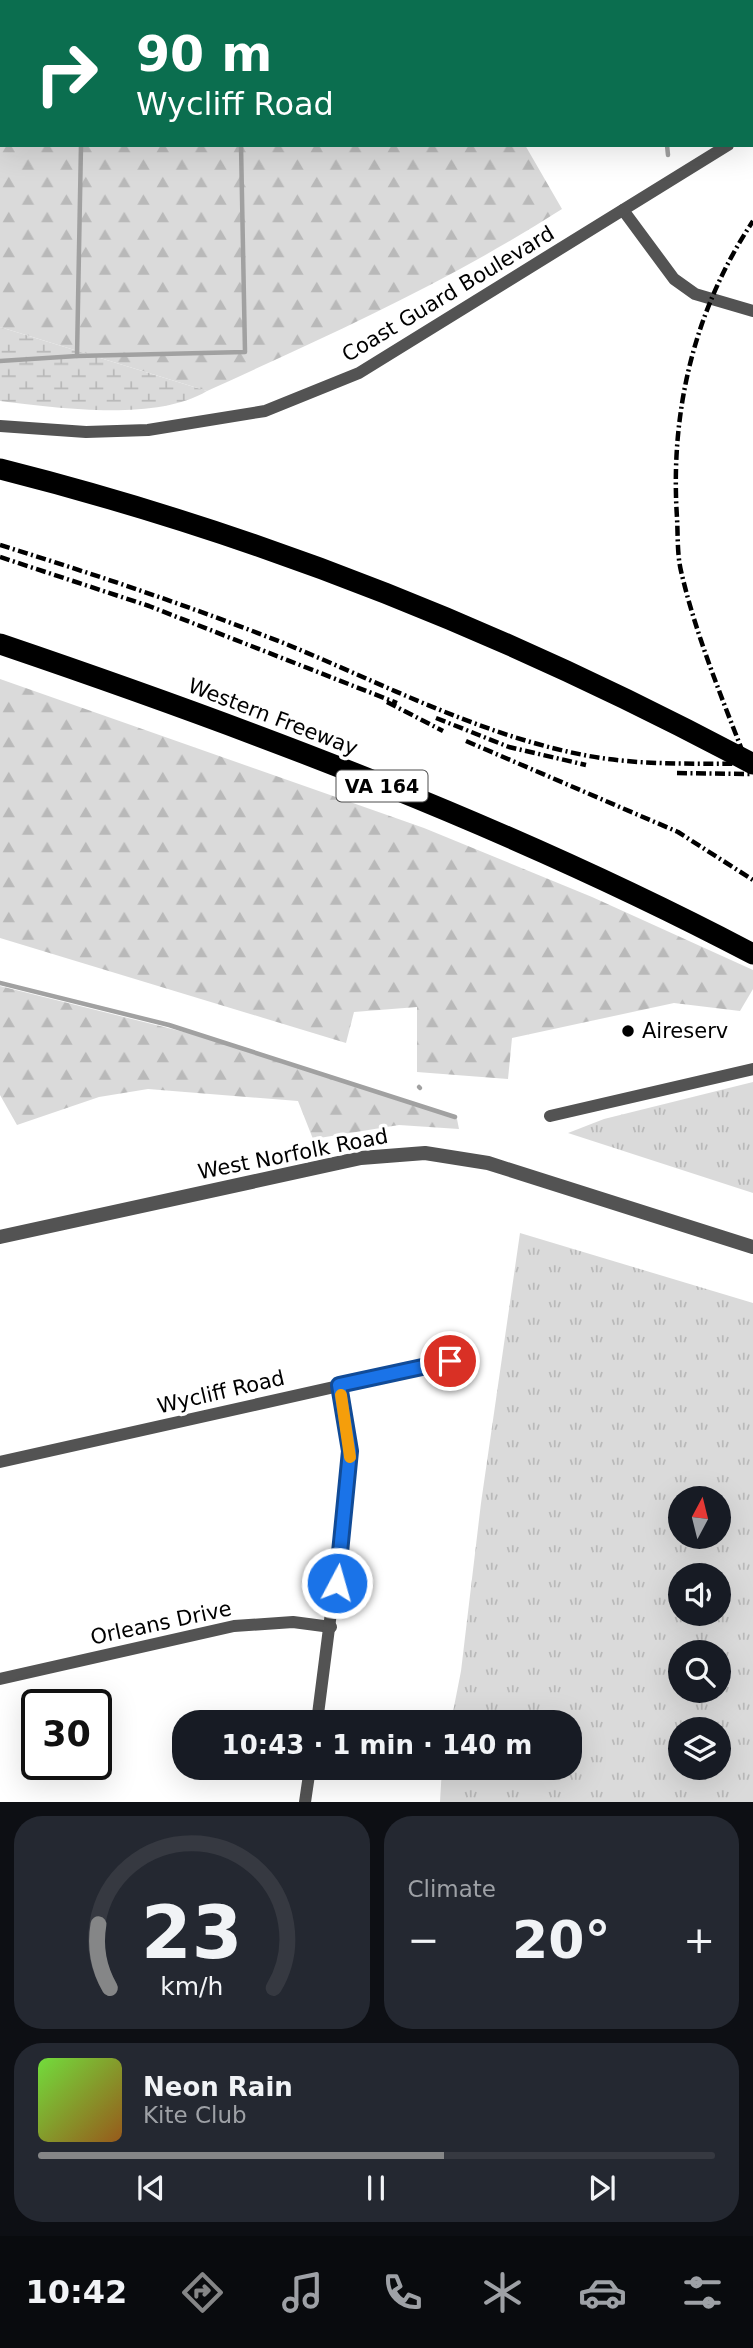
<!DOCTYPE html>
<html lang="en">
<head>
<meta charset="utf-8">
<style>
  :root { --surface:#171b24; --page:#242831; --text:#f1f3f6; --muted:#9ea1a6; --line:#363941; --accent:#858687 }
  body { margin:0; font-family:"DejaVu Sans",sans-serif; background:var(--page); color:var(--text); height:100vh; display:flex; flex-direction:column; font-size:26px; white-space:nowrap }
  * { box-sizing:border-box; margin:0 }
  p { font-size:23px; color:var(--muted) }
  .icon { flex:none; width:38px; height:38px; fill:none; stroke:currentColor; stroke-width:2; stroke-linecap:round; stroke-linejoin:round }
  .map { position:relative; height:1802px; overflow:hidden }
  .details { display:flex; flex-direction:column; gap:14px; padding:14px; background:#0d0f14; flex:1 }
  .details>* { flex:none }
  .top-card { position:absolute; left:0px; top:0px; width:754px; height:147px; box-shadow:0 7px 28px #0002; background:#0b6e4f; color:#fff; overflow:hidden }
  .needle { width:46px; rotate:7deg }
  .buttons { position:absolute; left:668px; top:1486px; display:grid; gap:14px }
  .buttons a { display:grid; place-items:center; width:63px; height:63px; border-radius:50%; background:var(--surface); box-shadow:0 7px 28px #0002; font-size:35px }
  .speed { position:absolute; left:21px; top:1689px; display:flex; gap:14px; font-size:35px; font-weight:700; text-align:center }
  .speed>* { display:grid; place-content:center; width:91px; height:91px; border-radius:50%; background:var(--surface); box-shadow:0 7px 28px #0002; line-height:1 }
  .speed .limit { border:4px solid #111; border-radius:10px; background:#fff; color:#111 }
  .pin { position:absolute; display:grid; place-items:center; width:60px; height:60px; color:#fff; margin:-30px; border:4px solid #fff; border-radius:50%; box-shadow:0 2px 7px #0007 }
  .me { position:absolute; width:77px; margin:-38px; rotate:6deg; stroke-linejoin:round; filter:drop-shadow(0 0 5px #0008) }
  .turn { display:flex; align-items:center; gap:24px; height:147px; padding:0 21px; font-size:32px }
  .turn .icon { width:91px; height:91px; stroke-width:2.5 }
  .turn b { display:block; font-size:49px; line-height:60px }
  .big { font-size:52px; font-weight:700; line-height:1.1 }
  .details .widget { flex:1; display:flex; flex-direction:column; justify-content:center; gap:10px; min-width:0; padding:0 24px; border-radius:28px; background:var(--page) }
  .details .dial { align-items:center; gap:0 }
  .dial svg { height:182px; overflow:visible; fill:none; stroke:var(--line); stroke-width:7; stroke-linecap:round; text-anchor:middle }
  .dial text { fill:var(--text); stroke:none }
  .song { display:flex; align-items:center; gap:21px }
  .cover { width:84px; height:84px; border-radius:10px; background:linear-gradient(135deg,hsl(100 70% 55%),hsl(30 70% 35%)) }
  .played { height:7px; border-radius:4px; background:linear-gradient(90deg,var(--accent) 60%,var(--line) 60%) }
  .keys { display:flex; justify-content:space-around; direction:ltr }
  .heat { display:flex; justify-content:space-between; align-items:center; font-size:38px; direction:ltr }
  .details .tiles { flex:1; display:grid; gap:14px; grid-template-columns:1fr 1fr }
  .widget:last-child { grid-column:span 2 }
  .trip { position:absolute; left:172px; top:1710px; width:410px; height:70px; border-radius:28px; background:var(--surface); box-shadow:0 7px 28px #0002; font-weight:700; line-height:70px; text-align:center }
  .menu { display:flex; height:112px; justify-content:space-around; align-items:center; background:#090b0e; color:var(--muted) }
  .menu .icon { width:49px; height:49px }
  .menu .active { color:var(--accent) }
  .menu b { font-size:32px; color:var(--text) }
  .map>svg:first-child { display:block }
</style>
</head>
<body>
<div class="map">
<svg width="753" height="1802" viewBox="0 0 753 1802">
  <defs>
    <pattern id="grass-tufts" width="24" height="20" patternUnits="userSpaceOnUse" patternTransform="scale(1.75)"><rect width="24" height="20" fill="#dadada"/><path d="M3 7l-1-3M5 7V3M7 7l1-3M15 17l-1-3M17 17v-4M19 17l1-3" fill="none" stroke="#b9b9b9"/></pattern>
    <pattern id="forest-firs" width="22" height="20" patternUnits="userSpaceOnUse" patternTransform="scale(1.75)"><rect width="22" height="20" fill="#dadada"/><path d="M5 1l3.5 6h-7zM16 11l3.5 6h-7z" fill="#b9b9b9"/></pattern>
    <pattern id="wetland-marsh" width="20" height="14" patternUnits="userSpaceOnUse" patternTransform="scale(1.75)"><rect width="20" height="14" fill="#dadada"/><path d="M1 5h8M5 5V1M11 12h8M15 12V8" fill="none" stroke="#b9b9b9"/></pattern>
  </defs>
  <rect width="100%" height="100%" fill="#fff"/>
  <!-- grass -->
  <g fill="url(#grass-tufts)" fill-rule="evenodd">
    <polygon points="753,1082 753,1193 568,1133 604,1119"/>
    <path d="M520,1233L753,1303V1802H440L442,1768H569V1722H451L461,1671L481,1503ZM681,1498H719V1536H681ZM681,1575H719V1614H681ZM681,1652H719V1690H681ZM681,1729H719V1768H681Z"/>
  </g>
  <!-- forest -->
  <g fill="url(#forest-firs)">
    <path d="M0,0L318,2H2V145H525L562,209C450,281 328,336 207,391L0,327Z"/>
    <polygon points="390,0 610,0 387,2"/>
    <polygon points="0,679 424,828 592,897 753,970 753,989 740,1011 674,1003 512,1038 508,1079 417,1072 417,1007 354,1012 346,1043 0,938"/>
    <polygon points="0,986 192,1034 457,1119 459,1129 399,1125 313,1139 298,1101 148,1089 99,1097 17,1125 0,1095"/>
  </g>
  <!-- wetland -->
  <path fill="url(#wetland-marsh)" d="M0,327L207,391C155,422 58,408 0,401Z"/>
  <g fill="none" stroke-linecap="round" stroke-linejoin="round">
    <!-- stream -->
    <g stroke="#a1a1a1" stroke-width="4.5">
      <polyline points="622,0 623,2"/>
      <polyline points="667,145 668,155"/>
      <polyline points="77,356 245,352 241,145"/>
      <polyline points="0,361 77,356 81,145"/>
      <polyline points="0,983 169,1025 455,1117"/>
      <polyline points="419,1087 420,1088"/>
    </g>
    <!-- minor -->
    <g stroke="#535353" stroke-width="12">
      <polyline points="752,130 753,130"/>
      <polyline points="623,210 674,279 695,294 753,311"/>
      <polyline points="0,426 86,432 148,430 265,411 359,373 728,145"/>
      <polyline points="550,1116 753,1069"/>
      <polyline points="0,1462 450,1361"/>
      <polyline points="0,1679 234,1626 293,1622 331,1627"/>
      <polyline points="317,1722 349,1472 347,1424 339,1386"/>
      <polyline points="305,1802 310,1768"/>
    </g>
    <!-- tertiary -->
    <polyline stroke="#535353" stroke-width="14" points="0,1237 361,1158 425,1153 488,1163 753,1247"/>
    <!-- motorway -->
    <g stroke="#000" stroke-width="21">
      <path d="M0,469C266,536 511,635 753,764"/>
      <path d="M0,644C256,731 513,828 753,954"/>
    </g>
    <!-- rail -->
    <g stroke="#000" stroke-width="4.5" stroke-dasharray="10 3.5 2 3.5" stroke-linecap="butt">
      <path d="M0,545C94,574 189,606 281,642C382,683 481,736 589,756C643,766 699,763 753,764"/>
      <polyline points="0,557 149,606 397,703"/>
      <polyline points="387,702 443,731"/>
      <polyline points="436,718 509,747 586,765"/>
      <polyline points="466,741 678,832 753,880"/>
      <path d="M750,771C725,705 697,640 681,571C677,554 678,535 677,518C670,412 694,310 753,221"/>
      <polyline points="677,773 753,774"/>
    </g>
  </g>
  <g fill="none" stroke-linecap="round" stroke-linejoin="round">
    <defs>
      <polyline id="route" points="337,1583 350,1451 339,1385 450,1361"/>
    </defs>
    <!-- route casing -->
    <use href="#route" stroke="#114b97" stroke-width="18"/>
    <!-- route -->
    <use href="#route" stroke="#1a73e8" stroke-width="12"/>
    <!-- slow -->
    <polyline stroke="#f59e0b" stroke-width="12" points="341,1395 350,1457"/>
  </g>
  <!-- markers -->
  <circle fill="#000" stroke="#fff" stroke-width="2.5" cx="628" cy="1031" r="7"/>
  <g text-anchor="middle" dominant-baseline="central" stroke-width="7" stroke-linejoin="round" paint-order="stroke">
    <!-- shield labels -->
    <rect fill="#fff" stroke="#4c4c4c" stroke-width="2" x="336.5" y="770.5" width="91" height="31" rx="5"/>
    <g font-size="19" font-weight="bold" fill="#000">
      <text x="382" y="786">VA 164</text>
    </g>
    <!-- street labels -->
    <g font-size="21" fill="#000" stroke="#fff">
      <text transform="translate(448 294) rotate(-31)">Coast Guard Boulevard</text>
      <text transform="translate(273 717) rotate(21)">Western Freeway</text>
      <text transform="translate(293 1154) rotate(-11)">West Norfolk Road</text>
      <text transform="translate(221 1392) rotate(-13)">Wycliff Road</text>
      <text transform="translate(161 1623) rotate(-12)">Orleans Drive</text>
    </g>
    <!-- poi labels -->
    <g font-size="21" fill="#000" stroke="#fff" text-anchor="start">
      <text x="642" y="1031">Aireserv</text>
    </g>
  </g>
</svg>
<div class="buttons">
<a><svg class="needle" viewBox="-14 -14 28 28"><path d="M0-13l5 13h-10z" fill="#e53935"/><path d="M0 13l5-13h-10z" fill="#9ea1a6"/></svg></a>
<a><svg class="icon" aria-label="sound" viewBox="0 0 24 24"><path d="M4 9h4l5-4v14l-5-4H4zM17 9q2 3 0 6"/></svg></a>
<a><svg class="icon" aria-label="search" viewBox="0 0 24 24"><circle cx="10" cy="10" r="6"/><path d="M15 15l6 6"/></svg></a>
<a><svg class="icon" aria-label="layers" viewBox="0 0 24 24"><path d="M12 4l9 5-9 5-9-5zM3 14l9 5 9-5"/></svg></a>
</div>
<div class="speed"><div class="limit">30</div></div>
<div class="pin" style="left:450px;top:1361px;background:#d93025"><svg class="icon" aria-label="arrive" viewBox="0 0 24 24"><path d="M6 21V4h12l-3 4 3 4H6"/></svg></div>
<svg class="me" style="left:337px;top:1583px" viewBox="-20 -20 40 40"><circle r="17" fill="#1a73e8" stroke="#fff" stroke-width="3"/><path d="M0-11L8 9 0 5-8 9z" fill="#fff"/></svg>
<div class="trip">10:43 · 1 min · 140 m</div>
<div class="top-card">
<div class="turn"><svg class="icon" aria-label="right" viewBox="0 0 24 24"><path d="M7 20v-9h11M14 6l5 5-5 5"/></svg><div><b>90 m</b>Wycliff Road</div></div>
</div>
</div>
<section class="details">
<div class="tiles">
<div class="widget dial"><svg viewBox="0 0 100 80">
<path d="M14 69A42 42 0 1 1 86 69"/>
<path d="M14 69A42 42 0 0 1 9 41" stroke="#858687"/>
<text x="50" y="56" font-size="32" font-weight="700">23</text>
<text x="50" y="72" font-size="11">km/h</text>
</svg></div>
<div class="widget"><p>Climate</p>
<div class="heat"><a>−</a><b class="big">20°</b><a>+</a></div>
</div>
<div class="widget">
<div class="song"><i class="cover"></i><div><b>Neon Rain</b><p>Kite Club</p></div></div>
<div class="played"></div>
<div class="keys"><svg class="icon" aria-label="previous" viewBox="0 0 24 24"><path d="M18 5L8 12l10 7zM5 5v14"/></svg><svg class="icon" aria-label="pause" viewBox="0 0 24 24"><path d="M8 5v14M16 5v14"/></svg><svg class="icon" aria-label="next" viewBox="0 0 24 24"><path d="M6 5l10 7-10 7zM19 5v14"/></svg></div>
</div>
</div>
</section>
<nav class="menu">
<b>10:42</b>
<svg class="icon active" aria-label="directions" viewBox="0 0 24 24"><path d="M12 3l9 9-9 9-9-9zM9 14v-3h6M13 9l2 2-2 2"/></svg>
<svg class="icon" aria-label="music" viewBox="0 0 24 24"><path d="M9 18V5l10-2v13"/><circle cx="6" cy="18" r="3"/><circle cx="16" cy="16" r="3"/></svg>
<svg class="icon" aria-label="phone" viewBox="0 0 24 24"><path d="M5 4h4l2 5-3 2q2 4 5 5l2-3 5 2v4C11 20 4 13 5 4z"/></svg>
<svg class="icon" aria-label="climate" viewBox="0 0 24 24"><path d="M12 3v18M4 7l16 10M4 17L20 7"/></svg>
<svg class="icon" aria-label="car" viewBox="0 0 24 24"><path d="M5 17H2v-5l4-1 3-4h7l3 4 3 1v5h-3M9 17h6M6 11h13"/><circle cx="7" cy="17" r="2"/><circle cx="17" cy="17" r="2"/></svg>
<svg class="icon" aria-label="filters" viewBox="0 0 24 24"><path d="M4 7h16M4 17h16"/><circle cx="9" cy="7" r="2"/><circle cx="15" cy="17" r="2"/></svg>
</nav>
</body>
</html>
